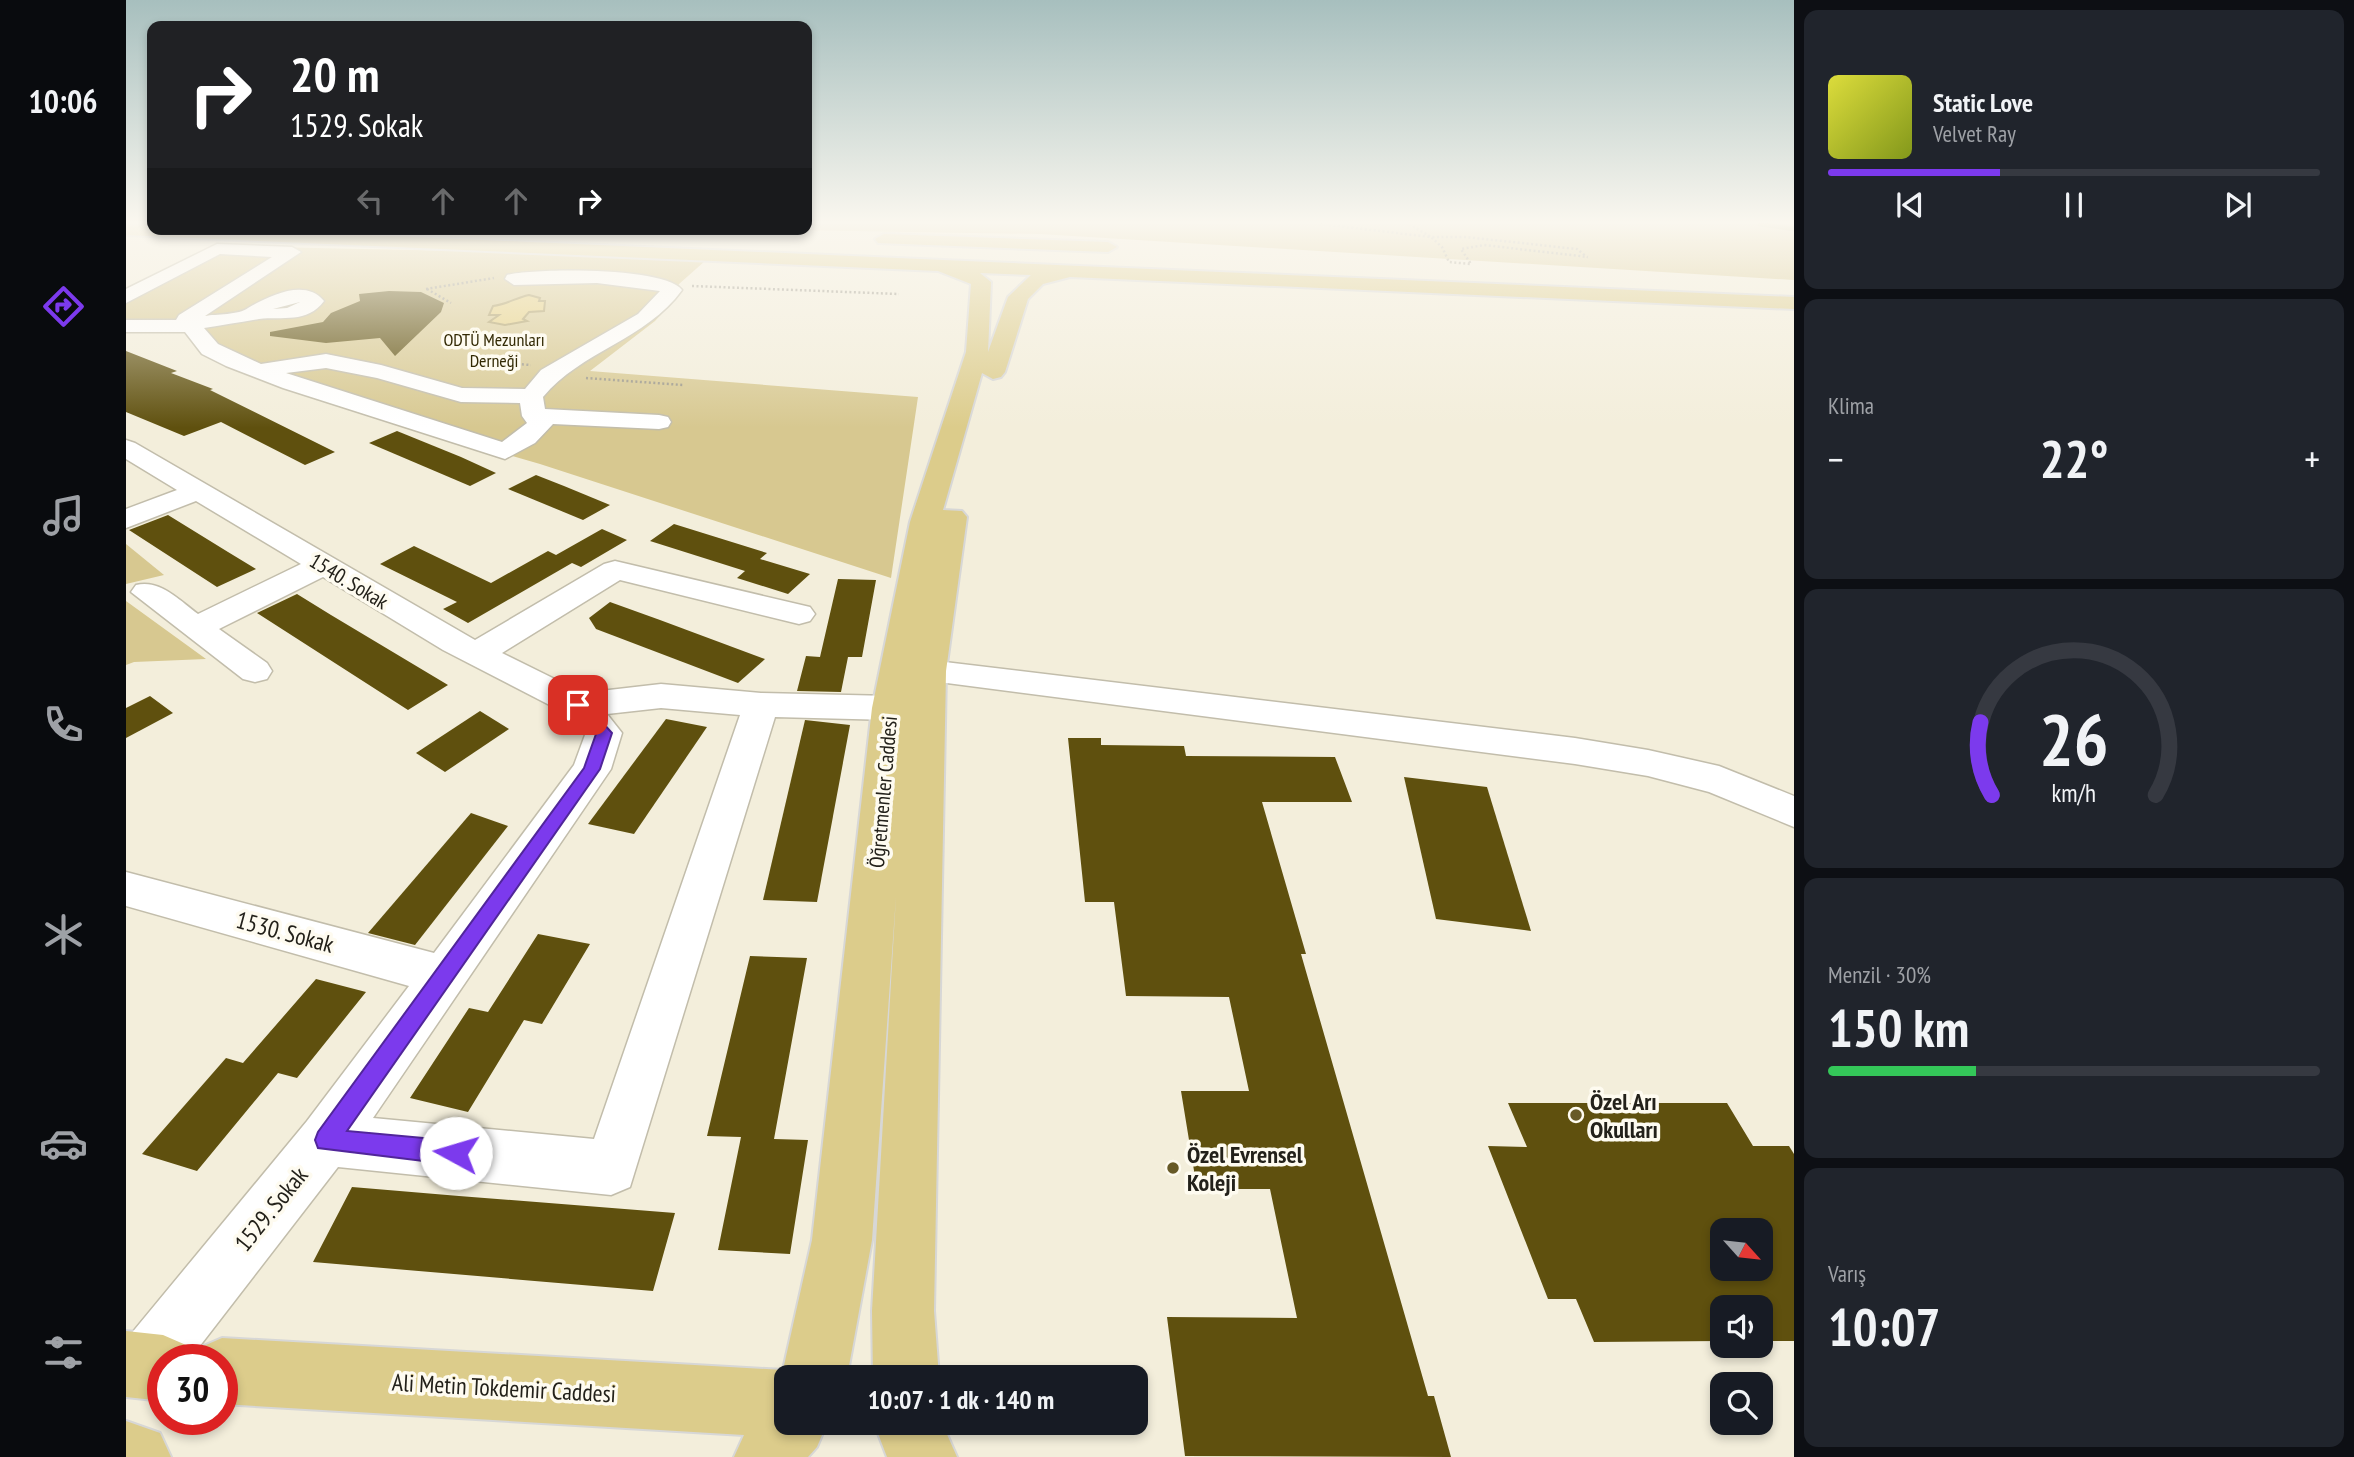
<!DOCTYPE html>
<html lang="tr">
<head>
<meta charset="utf-8">
<style>
  :root { --surface:#171b24; --page:#20242c; --text:#f1f3f6; --muted:#9ea1a6; --line:#363941; --accent:#7c3aed }
  body { margin:0; font-family:"PT Sans Narrow",sans-serif; background:var(--page); color:var(--text); height:100vh; display:flex; flex-direction:column; font-size:26px; white-space:nowrap }
  * { box-sizing:border-box; margin:0 }
  p { font-size:23px; color:var(--muted) }
  .icon { flex:none; width:38px; height:38px; fill:none; stroke:currentColor; stroke-width:2; stroke-linecap:round; stroke-linejoin:round }
  .map { position:relative; flex:1; overflow:hidden }
  .sheet { display:flex; flex-direction:column; gap:10px; padding:10px; background:#0d0f14; width:560px }
  .sheet>* { flex:none }
  .hud { position:absolute; left:21px; top:21px; width:665px; height:214px; border-radius:14px; box-shadow:0 4px 10px #0003; background:#202124; color:#fff; overflow:hidden }
  .needle { width:46px; rotate:117deg }
  .tools { position:absolute; left:1584px; top:1218px; display:grid; gap:14px }
  .tools a { display:grid; place-items:center; width:63px; height:63px; border-radius:14px; background:var(--surface); box-shadow:0 4px 10px #0003; font-size:35px }
  .speed { position:absolute; left:21px; top:1344px; display:flex; gap:14px; font-size:35px; font-weight:700; text-align:center }
  .speed>* { display:grid; place-content:center; width:91px; height:91px; border-radius:50%; background:var(--surface); box-shadow:0 4px 10px #0003; line-height:1 }
  .speed .limit { border:10px solid #d22; background:#fff; color:#111 }
  .pin { position:absolute; display:grid; place-items:center; width:60px; height:60px; color:#fff; margin:-30px; border-radius:14px; box-shadow:0 4px 10px #0006 }
  .me { position:absolute; width:77px; margin:-38px; rotate:276deg; stroke-linejoin:round; filter:drop-shadow(0 0 5px #0008) }
  .turn { display:flex; align-items:center; gap:24px; height:147px; padding:0 28px; font-size:32px }
  .turn .icon { width:91px; height:91px; stroke-width:2.5 }
  .turn b { display:block; font-size:49px; line-height:60px }
  .lanes { display:flex; align-items:center; height:66px; padding:0 28px; background:#0003; justify-content:center; gap:35px; direction:ltr }
  .lanes .off { opacity:.35 }
  .big { font-size:52px; font-weight:700; line-height:1.1 }
  .sheet .widget { flex:1; display:flex; flex-direction:column; justify-content:center; gap:10px; min-width:0; padding:0 24px; border-radius:14px; background:var(--page) }
  .sheet .dial { align-items:center; gap:0 }
  .dial svg { height:182px; overflow:visible; fill:none; stroke:var(--line); stroke-width:7; stroke-linecap:round; text-anchor:middle }
  .dial text { fill:var(--text); stroke:none }
  .song { display:flex; align-items:center; gap:21px }
  .cover { width:84px; height:84px; border-radius:10px; background:linear-gradient(135deg,hsl(60 70% 55%),hsl(70 70% 35%)) }
  .played { height:7px; border-radius:4px; background:linear-gradient(90deg,var(--accent) 35%,var(--line) 35%) }
  .keys { display:flex; justify-content:space-around; direction:ltr }
  .heat { display:flex; justify-content:space-between; align-items:center; font-size:38px; direction:ltr }
  .charge { height:10px; border-radius:5px; background:linear-gradient(90deg,#34c759 30%,var(--line) 0) }
  .trip { position:absolute; left:648px; top:1365px; width:374px; height:70px; border-radius:14px; background:var(--surface); box-shadow:0 4px 10px #0003; font-weight:700; line-height:70px; text-align:center }
  main { display:flex; flex:1; min-height:0 }
  .dock { display:flex; flex-direction:column; width:126px; justify-content:space-around; align-items:center; background:#090b0e; color:var(--muted) }
  .dock .icon { width:49px; height:49px }
  .dock .selected { color:var(--accent) }
  .dock b { font-size:32px; color:var(--text) }
  .map>svg:first-child { display:block }
</style>
</head>
<body>
<main>
<nav class="dock">
<b>10:06</b>
<svg class="icon selected" aria-label="directions" viewBox="0 0 24 24"><path d="M12 3l9 9-9 9-9-9zM9 14v-3h6M13 9l2 2-2 2"/></svg>
<svg class="icon" aria-label="music" viewBox="0 0 24 24"><path d="M9 18V5l10-2v13"/><circle cx="6" cy="18" r="3"/><circle cx="16" cy="16" r="3"/></svg>
<svg class="icon" aria-label="phone" viewBox="0 0 24 24"><path d="M5 4h4l2 5-3 2q2 4 5 5l2-3 5 2v4C11 20 4 13 5 4z"/></svg>
<svg class="icon" aria-label="climate" viewBox="0 0 24 24"><path d="M12 3v18M4 7l16 10M4 17L20 7"/></svg>
<svg class="icon" aria-label="car" viewBox="0 0 24 24"><path d="M5 17H2v-5l4-1 3-4h7l3 4 3 1v5h-3M9 17h6M6 11h13"/><circle cx="7" cy="17" r="2"/><circle cx="17" cy="17" r="2"/></svg>
<svg class="icon" aria-label="filters" viewBox="0 0 24 24"><path d="M4 7h16M4 17h16"/><circle cx="9" cy="7" r="2"/><circle cx="15" cy="17" r="2"/></svg>
</nav>
<div class="map">
<svg width="1668" height="1457" viewBox="0 0 1668 1457">
  <rect width="100%" height="100%" fill="#f3eedb"/>
  <!-- green -->
  <g fill="#d7c890">
    <polygon points="681,224 1668,224 1668,280 914,234 609,229 681,229"/>
    <polygon points="89,246 388,252 579,261 553,284 540,309 529,321 464,371 792,397 765,578 414,464 213,406 164,386 99,366 76,351 52,323 0,322 0,292"/>
    <polygon points="0,544 38,575 0,584"/>
    <polygon points="0,601 80,659 8,662 0,665"/>
  </g>
  <!-- water -->
  <path fill="#e5cf7f" stroke="#ab9b61" stroke-width="2" d="M403,295L414,298L413,301H419L418,311L403,312L397,319L401,321L379,325L363,322L373,315H363L367,306C382,304 389,298 403,295Z"/>
  <g fill="none" stroke-linecap="round" stroke-linejoin="round">
    <!-- stream -->
    <polyline stroke="#ab9b61" stroke-width="4.5" points="1634,224 1668,229"/>
  </g>
  <!-- building -->
  <g fill="#5f500e" fill-rule="evenodd">
    <polygon points="263,291 295,292 318,303 315,312 269,356 254,338 200,343 144,336 144,332 197,322 205,313 234,301 233,294"/>
    <polygon points="0,351 51,371 45,373 87,389 84,390 209,452 179,465 95,422 58,436 0,412"/>
    <polygon points="271,431 335,457 370,473 344,486 243,443"/>
    <polygon points="410,475 438,486 484,505 457,520 382,489"/>
    <polygon points="42,515 102,552 130,569 91,587 3,530"/>
    <polygon points="548,524 641,553 634,559 684,574 662,594 611,578 619,571 524,541"/>
    <polygon points="476,529 501,540 455,567 446,563 342,623 317,609 331,602 254,564 288,546 365,583 422,551 430,555"/>
    <polygon points="712,579 750,580 736,657 722,657 715,692 671,691 680,656 694,657"/>
    <polygon points="171,594 205,615 322,685 282,710 131,613"/>
    <polygon points="484,602 534,620 639,659 612,683 470,629 463,618"/>
    <polygon points="24,696 47,713 0,738 0,708"/>
    <polygon points="354,711 383,729 319,772 290,753"/>
    <polygon points="540,719 581,727 508,834 462,824"/>
    <polygon points="679,720 724,725 691,902 637,900"/>
    <polygon points="942,738 975,738 975,745 1058,746 1060,756 1209,757 1226,802 1136,802 1180,954 1175,954 1302,1396 1308,1396 1325,1457 1059,1456 1041,1317 1171,1318 1144,1189 1071,1189 1055,1091 1123,1091 1103,997 1000,996 988,902 959,902"/>
    <polygon points="1278,777 1361,787 1405,931 1310,919"/>
    <polygon points="345,813 382,826 289,945 242,933"/>
    <polygon points="412,934 464,944 416,1024 398,1020 342,1112 284,1098 343,1008 362,1012"/>
    <polygon points="624,956 681,958 648,1139 682,1140 664,1254 592,1250 615,1137 581,1136"/>
    <polygon points="190,979 240,992 171,1078 152,1073 71,1171 16,1154 100,1058 117,1063"/>
    <path d="M1382,1103H1601L1627,1146H1663L1668,1154V1341H1634V1307H1596V1341L1468,1342L1450,1299H1422L1362,1146L1401,1147ZM1596,1230H1634V1269H1596Z"/>
    <polygon points="226,1187 333,1196 549,1213 527,1291 187,1262"/>
  </g>
  <g fill="none" stroke-linecap="round" stroke-linejoin="round">
    <defs>
      <g id="minor">
        <path d="M91,244L166,247L175,252L79,316C90,314 113,315 122,308C141,297 179,277 198,301C181,324 156,316 133,319C115,322 96,325 78,328L92,344L135,364L200,354L255,365L336,388L399,389L415,370L512,314L534,291L471,283L388,285L379,279L381,275C410,268 539,267 556,290C520,340 455,351 417,397L419,409L533,415L542,417L545,422L542,427L533,429L427,424L409,443L379,459L157,388L100,366L76,354L59,332H0V320H50L53,315L146,257L94,254L0,303V289ZM174,302L161,308L147,309ZM200,368L251,378L335,402L394,403L396,416L401,423L376,442L160,373Z"/>
        <path d="M0,440L9,443L349,640L478,564L489,561L684,607L689,614L684,621L673,624L494,580L376,653L457,693L535,684L635,693L765,696L778,700L783,708L778,716L765,720L649,717L504,1187L485,1195L212,1167L63,1360H37V1390L18,1398L0,1391V1340L181,1121L283,986L0,906V872L308,953L448,765L459,735L439,713L317,650L197,577L93,629L141,663L146,671L141,679L129,682L117,679L5,592L10,585C34,579 53,600 72,614L175,564L70,501L0,528V509L51,490L0,459ZM535,708L614,715L468,1139L247,1118L485,769L496,733L481,714Z"/>
        <polygon points="802,660 1449,738 1522,750 1593,766 1668,796 1668,827 1583,792 1522,776 1449,764 790,679 785,671 790,663"/>
      </g>
      <g id="major">
        <path d="M0,225L26,226V229H105L1668,297V309L944,277L917,284L902,299L879,372L875,377L867,379L856,373L817,510L836,511L841,517L820,671L808,1311L813,1377H747L746,1311L770,896L746,1240L721,1377H660V1423H701L691,1447L682,1457H608L618,1435L96,1404V1360H68L73,1348L96,1338L657,1370L686,1240L746,708L784,522L840,352L845,284L812,271L0,235ZM854,273L905,275L882,297L862,352L865,282Z"/>
        <polygon points="758,234 982,242 991,247 982,252 752,243 749,239"/>
        <polygon points="0,1331 37,1335 60,1345 66,1360 37,1360 37,1401 0,1397"/>
        <polygon points="0,1421 34,1433 45,1457 0,1457"/>
        <polygon points="748,1423 816,1423 831,1457 761,1457"/>
      </g>
    </defs>
    <!-- minor casing -->
    <use href="#minor" stroke="#c2bdab" stroke-width="3"/>
    <!-- major casing -->
    <use href="#major" stroke="#d7d7d6" stroke-width="4"/>
    <!-- path -->
    <g stroke="#999587" stroke-width="2.5" stroke-dasharray="2 2.5" stroke-linecap="butt">
      <polyline points="1194,224 1305,237 1316,247 1323,262 1345,264 1335,249 1358,245 1462,257"/>
      <polyline points="1283,224 1305,237 1340,237 1451,249 1461,257"/>
      <polyline points="566,286 773,294"/>
      <polyline points="300,289 368,278"/>
      <polyline points="301,289 325,303"/>
      <polyline points="351,361 405,365"/>
      <polyline points="460,378 557,385"/>
    </g>
    <!-- minor -->
    <use href="#minor" fill="#fff" fill-rule="evenodd"/>
    <!-- major -->
    <use href="#major" fill="#dccc8b" fill-rule="evenodd"/>
  </g>
  <!-- sky -->
  <linearGradient id="sky" x2="0" y2="1"><stop stop-color="#a7bfbe"/><stop offset="0.52" stop-color="#faf7ef"/><stop offset="1" stop-color="#faf7ef" stop-opacity="0"/></linearGradient>
  <rect width="1668" height="428" fill="url(#sky)"/>
  <!-- route -->
  <polygon fill="#7c3aed" stroke="#51269a" stroke-width="2" points="452,700 457,701 486,733 474,769 221,1131 330,1141 338,1145 342,1153 338,1161 330,1165 192,1148 189,1140 192,1132 458,768 470,734 444,705"/>
  <!-- markers -->
  <g fill="#675a27" stroke="#fefbf0" stroke-width="2.5">
    <circle cx="1450" cy="1115" r="7"/>
    <circle cx="1047" cy="1168" r="7"/>
  </g>
  <g text-anchor="middle" dominant-baseline="central" stroke-width="7" stroke-linejoin="round" paint-order="stroke">
    <!-- far-park labels -->
    <g font-size="18" fill="#322904" stroke="#fefbf0">
      <text x="368" y="339">ODTÜ Mezunları<tspan x="368" dy="21">Derneği</tspan></text>
    </g>
    <!-- street labels -->
    <g font-size="21" fill="#23211a" stroke="#fefbf0">
      <text transform="translate(223 581) rotate(31)">1540. Sokak</text>
      <text transform="translate(757 792) rotate(-85)">Öğretmenler Caddesi</text>
    </g>
    <!-- near-street labels -->
    <g font-size="24" fill="#23211a" stroke="#fefbf0">
      <text transform="translate(159 932) rotate(15)">1530. Sokak</text>
      <text transform="translate(145 1209) rotate(-51)">1529. Sokak</text>
      <text transform="translate(378 1388) rotate(3)">Ali Metin Tokdemir Caddesi</text>
    </g>
    <!-- near-poi labels -->
    <g font-size="24" font-weight="bold" fill="#23211a" stroke="#fefbf0" text-anchor="start">
      <text x="1464" y="1101">Özel Arı<tspan x="1464" dy="28">Okulları</tspan></text>
      <text x="1061" y="1154">Özel Evrensel<tspan x="1061" dy="28">Koleji</tspan></text>
    </g>
  </g>
</svg>
<div class="tools">
<a><svg class="needle" viewBox="-14 -14 28 28"><path d="M0-13l5 13h-10z" fill="#e53935"/><path d="M0 13l5-13h-10z" fill="#9ea1a6"/></svg></a>
<a><svg class="icon" aria-label="sound" viewBox="0 0 24 24"><path d="M4 9h4l5-4v14l-5-4H4zM17 9q2 3 0 6"/></svg></a>
<a><svg class="icon" aria-label="search" viewBox="0 0 24 24"><circle cx="10" cy="10" r="6"/><path d="M15 15l6 6"/></svg></a>
</div>
<div class="speed"><div class="limit">30</div></div>
<div class="pin" style="left:452px;top:705px;background:#d93025"><svg class="icon" aria-label="arrive" viewBox="0 0 24 24"><path d="M6 21V4h12l-3 4 3 4H6"/></svg></div>
<svg class="me" style="left:330px;top:1153px" viewBox="-20 -20 40 40"><circle r="19" fill="#fff"/><path d="M0-13L10 11 0 6-10 11z" fill="#7c3aed"/></svg>
<div class="trip">10:07 · 1 dk · 140 m</div>
<div class="hud">
<div class="turn"><svg class="icon" aria-label="right" viewBox="0 0 24 24"><path d="M7 20v-9h11M14 6l5 5-5 5"/></svg><div><b>20 m</b>1529. Sokak</div></div>
<div class="lanes"><svg class="icon off" aria-label="left" viewBox="0 0 24 24"><path d="M17 20v-9H6M10 6l-5 5 5 5"/></svg><svg class="icon off" aria-label="ahead" viewBox="0 0 24 24"><path d="M12 20V5M6 11l6-6 6 6"/></svg><svg class="icon off" aria-label="ahead" viewBox="0 0 24 24"><path d="M12 20V5M6 11l6-6 6 6"/></svg><svg class="icon" aria-label="right" viewBox="0 0 24 24"><path d="M7 20v-9h11M14 6l5 5-5 5"/></svg></div>
</div>
</div>
<section class="sheet">
<div class="widget">
<div class="song"><i class="cover"></i><div><b>Static Love</b><p>Velvet Ray</p></div></div>
<div class="played"></div>
<div class="keys"><svg class="icon" aria-label="previous" viewBox="0 0 24 24"><path d="M18 5L8 12l10 7zM5 5v14"/></svg><svg class="icon" aria-label="pause" viewBox="0 0 24 24"><path d="M8 5v14M16 5v14"/></svg><svg class="icon" aria-label="next" viewBox="0 0 24 24"><path d="M6 5l10 7-10 7zM19 5v14"/></svg></div>
</div>
<div class="widget"><p>Klima</p>
<div class="heat"><a>−</a><b class="big">22°</b><a>+</a></div>
</div>
<div class="widget dial"><svg viewBox="0 0 100 80">
<path d="M14 69A42 42 0 1 1 86 69"/>
<path d="M14 69A42 42 0 0 1 9 37" stroke="#7c3aed"/>
<text x="50" y="56" font-size="32" font-weight="700">26</text>
<text x="50" y="72" font-size="11">km/h</text>
</svg></div>
<div class="widget"><p>Menzil · 30%</p><b class="big">150 km</b><div class="charge"></div></div>
<div class="widget"><p>Varış</p><b class="big">10:07</b></div>
</section>
</main>
</body>
</html>
